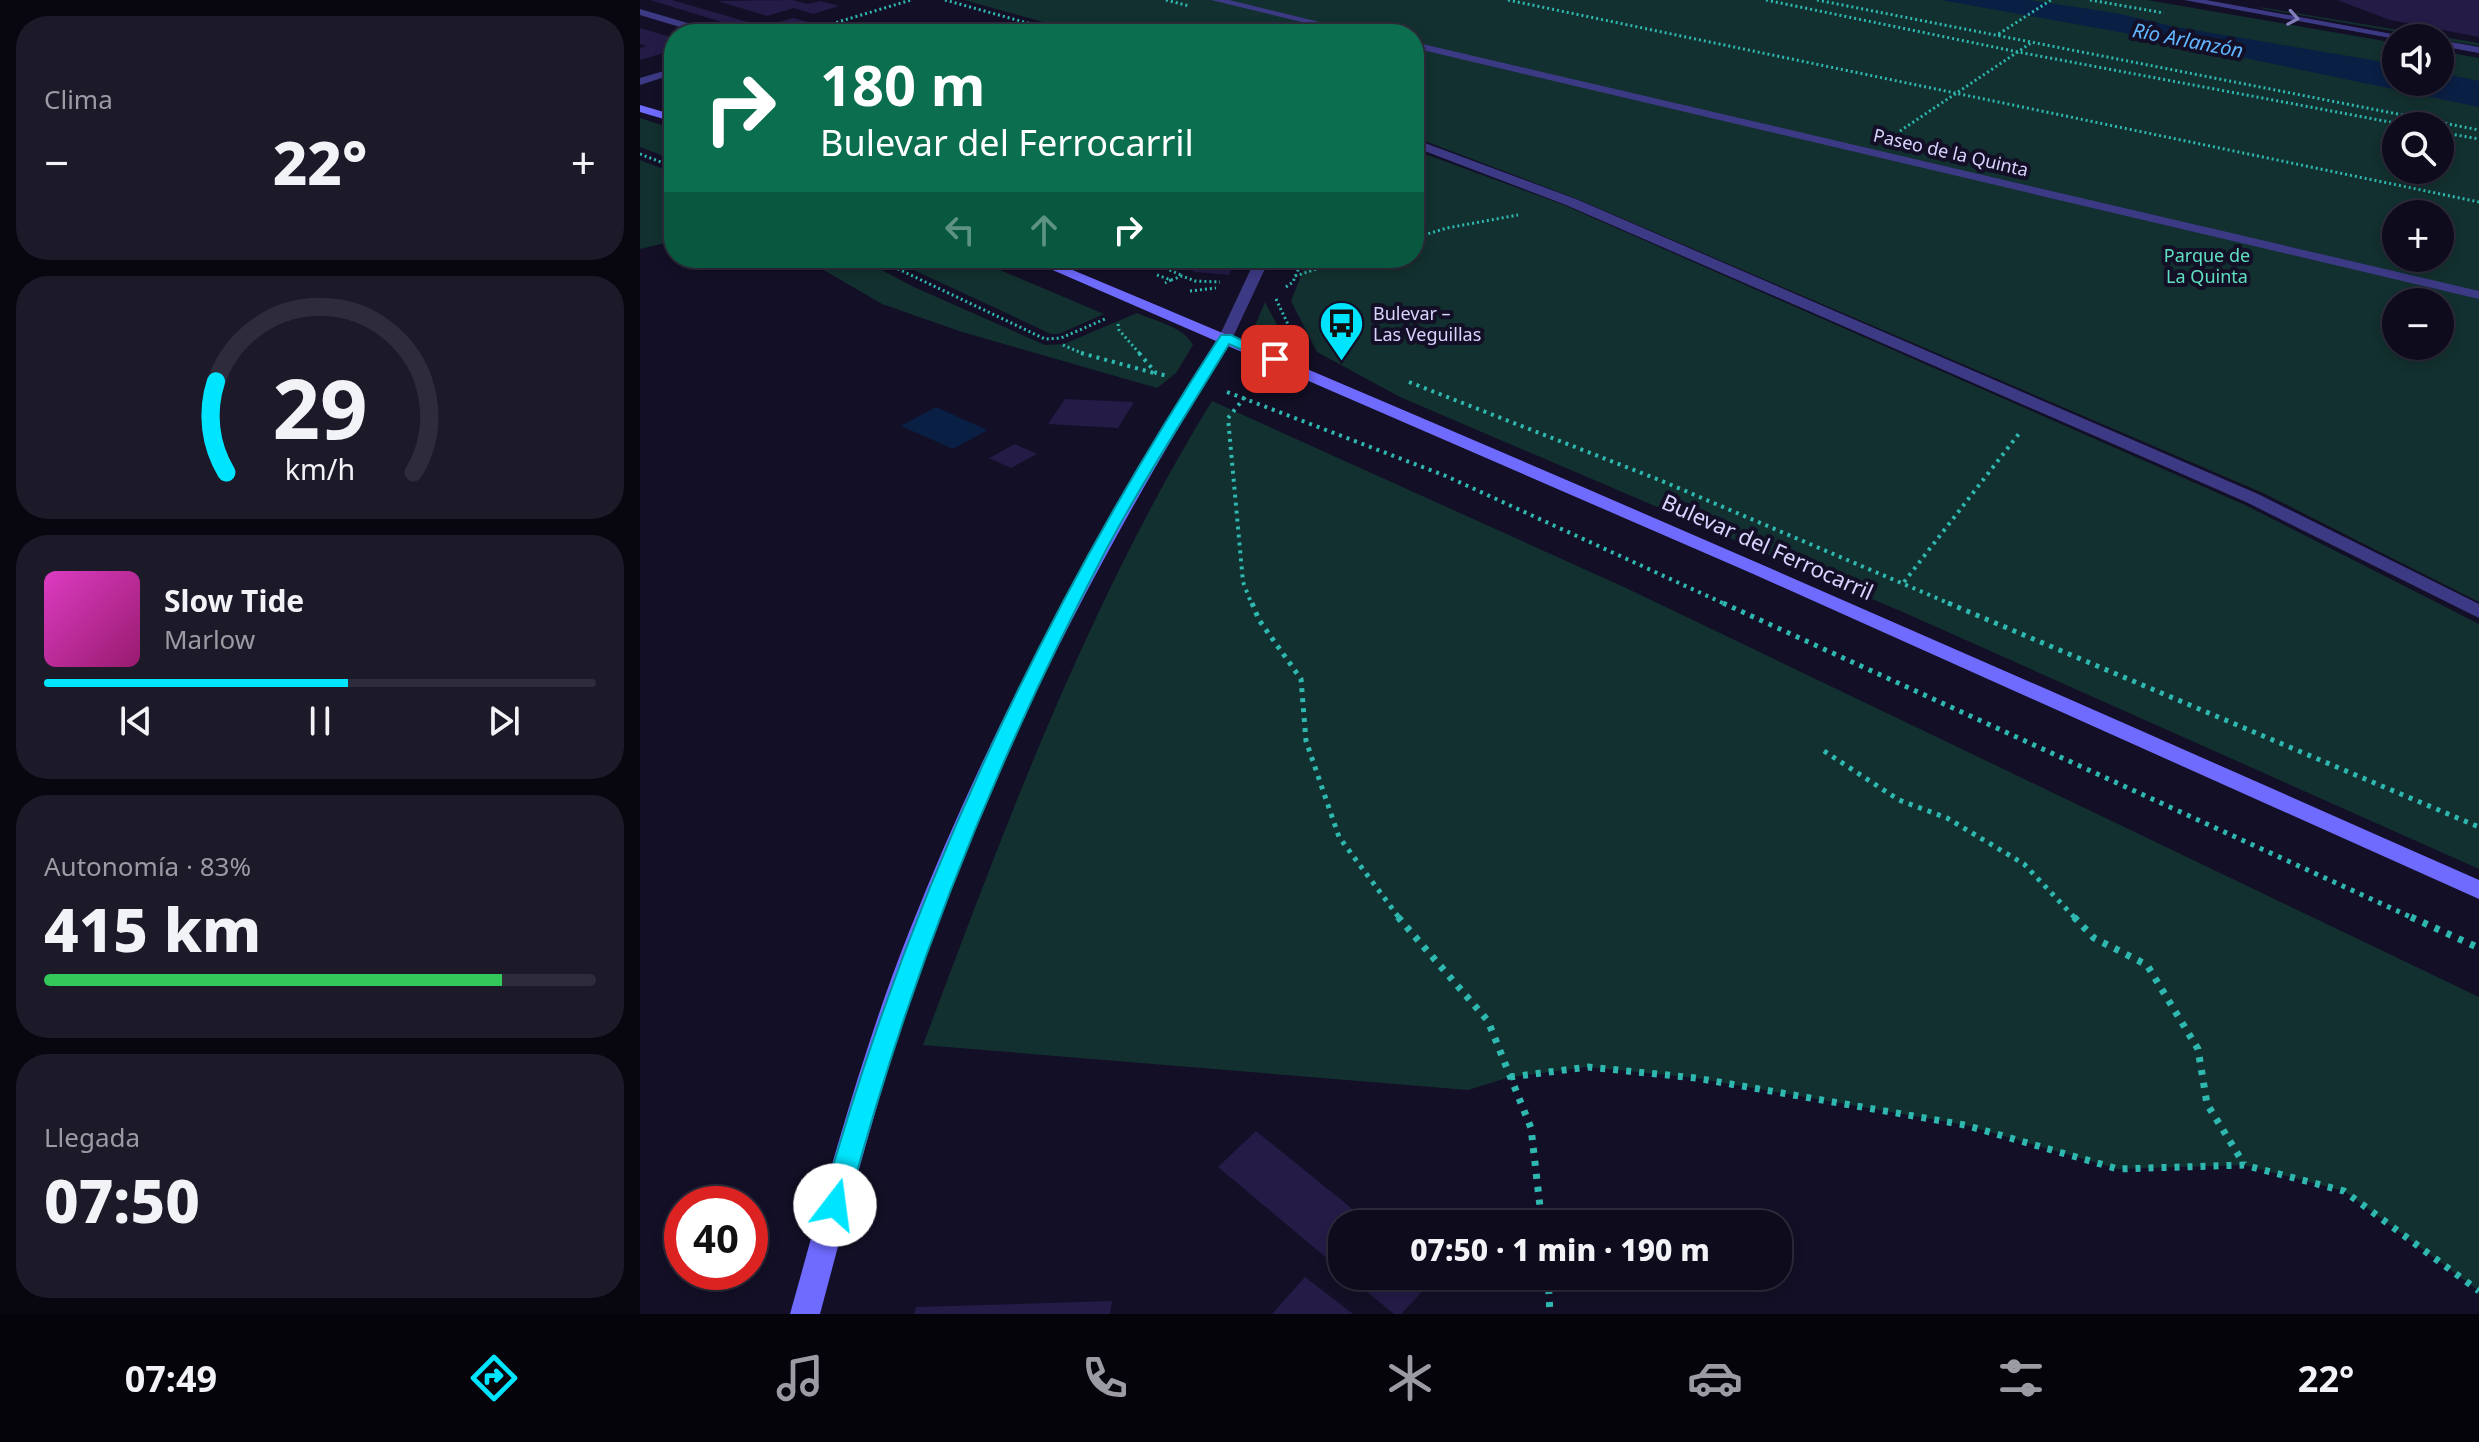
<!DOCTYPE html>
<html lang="es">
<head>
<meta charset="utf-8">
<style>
  :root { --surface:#0e0b1c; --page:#1c1929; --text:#f1f3f6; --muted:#9b9ba3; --line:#2e2b3b; --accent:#00e5ff }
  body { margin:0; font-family:"Noto Sans",sans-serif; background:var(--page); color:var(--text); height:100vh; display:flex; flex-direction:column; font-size:30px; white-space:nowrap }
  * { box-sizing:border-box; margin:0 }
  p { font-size:26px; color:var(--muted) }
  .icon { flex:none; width:44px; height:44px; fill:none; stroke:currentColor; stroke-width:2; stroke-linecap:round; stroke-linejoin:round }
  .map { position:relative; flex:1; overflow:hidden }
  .details { display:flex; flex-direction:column; gap:16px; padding:16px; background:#08060f; width:640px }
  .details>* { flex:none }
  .top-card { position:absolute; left:24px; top:24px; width:760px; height:244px; border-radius:32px; box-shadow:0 4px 12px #0003,0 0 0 2px var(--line); background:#0b6e4f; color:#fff; overflow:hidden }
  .tools { position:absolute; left:1742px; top:24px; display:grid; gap:16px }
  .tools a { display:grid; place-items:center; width:72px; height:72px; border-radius:50%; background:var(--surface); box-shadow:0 4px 12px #0003,0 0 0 2px var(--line); font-size:40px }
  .speed { position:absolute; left:24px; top:1186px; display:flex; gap:16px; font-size:40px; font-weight:700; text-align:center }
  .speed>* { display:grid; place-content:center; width:104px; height:104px; border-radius:50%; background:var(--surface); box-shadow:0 4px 12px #0003,0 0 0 2px var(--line); line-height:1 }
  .speed .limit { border:12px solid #d22; background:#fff; color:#111 }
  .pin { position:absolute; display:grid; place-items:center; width:68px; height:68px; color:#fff; margin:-34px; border-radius:16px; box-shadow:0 4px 12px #0006 }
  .me { position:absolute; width:88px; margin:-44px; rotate:15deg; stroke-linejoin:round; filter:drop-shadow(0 0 6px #0008) }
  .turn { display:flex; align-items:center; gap:28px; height:168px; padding:0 24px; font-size:36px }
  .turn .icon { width:104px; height:104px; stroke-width:2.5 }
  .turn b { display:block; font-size:56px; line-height:68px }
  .lanes { display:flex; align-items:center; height:76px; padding:0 24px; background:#0003; justify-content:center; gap:40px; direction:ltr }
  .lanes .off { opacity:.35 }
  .big { font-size:60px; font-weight:800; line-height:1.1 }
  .details .widget { flex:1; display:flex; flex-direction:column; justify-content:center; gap:12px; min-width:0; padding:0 28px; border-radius:32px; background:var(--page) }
  .details .dial { align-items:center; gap:0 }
  .dial svg { height:208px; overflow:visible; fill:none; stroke:var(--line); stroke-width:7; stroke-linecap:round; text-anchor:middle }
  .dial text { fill:var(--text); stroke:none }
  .song { display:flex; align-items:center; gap:24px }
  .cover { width:96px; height:96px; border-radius:12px; background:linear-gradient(135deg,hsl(310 70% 55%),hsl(320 70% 35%)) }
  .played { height:8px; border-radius:4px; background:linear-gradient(90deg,var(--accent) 55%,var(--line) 55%) }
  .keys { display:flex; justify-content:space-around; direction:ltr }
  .heat { display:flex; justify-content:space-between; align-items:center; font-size:44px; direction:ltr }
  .charge { height:12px; border-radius:6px; background:linear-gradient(90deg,#34c759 83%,var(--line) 0) }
  .trip { position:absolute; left:688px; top:1210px; width:464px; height:80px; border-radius:32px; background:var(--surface); box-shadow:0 4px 12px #0003,0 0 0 2px var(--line); font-weight:800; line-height:80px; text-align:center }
  .tab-bar { display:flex; height:128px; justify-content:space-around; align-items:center; background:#06040b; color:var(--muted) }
  .tab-bar .icon { width:56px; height:56px }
  .tab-bar .selected { color:var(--accent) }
  .tab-bar b { font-size:36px; color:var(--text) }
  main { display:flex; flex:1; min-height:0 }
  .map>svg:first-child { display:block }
</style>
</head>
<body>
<main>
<section class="details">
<div class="widget"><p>Clima</p>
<div class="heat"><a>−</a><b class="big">22°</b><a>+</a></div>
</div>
<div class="widget dial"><svg viewBox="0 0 100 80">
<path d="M14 69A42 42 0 1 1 86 69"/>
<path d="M14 69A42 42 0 0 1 10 34" stroke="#00e5ff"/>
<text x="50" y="56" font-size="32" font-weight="700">29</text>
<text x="50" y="72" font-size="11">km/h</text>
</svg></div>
<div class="widget">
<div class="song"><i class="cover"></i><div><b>Slow Tide</b><p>Marlow</p></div></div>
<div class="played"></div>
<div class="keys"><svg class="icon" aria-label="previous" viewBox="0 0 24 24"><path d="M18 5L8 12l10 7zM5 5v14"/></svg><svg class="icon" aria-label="pause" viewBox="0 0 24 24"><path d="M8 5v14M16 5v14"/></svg><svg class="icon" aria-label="next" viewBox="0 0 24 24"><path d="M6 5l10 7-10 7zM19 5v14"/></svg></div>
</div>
<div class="widget"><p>Autonomía · 83%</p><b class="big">415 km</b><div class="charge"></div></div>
<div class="widget"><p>Llegada</p><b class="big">07:50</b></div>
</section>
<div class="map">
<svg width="1839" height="1314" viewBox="0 0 1839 1314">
  <rect width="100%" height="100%" fill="#130f26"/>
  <!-- green -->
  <g fill="#12302f" fill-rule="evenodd">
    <path d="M324,0H1507L1756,43V82H1800V51L1839,58V602L1623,493L937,199L774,137V34H446ZM1756,126H1800V170H1756ZM1756,214H1800V258H1756ZM1756,302H1800V346H1756Z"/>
    <polygon points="1619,7 1839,43 1839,46 1624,9"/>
    <polygon points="0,118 34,129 34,160 0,147"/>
    <polygon points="774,150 924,205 1605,505 1839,624 1839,869 1265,613 760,397 677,352 651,301 668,258 774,258"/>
    <polygon points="0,160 34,173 34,241 0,249"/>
    <path d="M163,258H219L274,287L405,345L424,344L497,313C515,321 544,327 553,345L536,373L517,388L322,332L242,304Z"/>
    <polygon points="248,258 349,258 341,262 464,314 419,334 411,334"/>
    <polygon points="625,302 651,351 616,334 614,328"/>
    <path d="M572,401L986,588L1839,997V1291L1704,1191L1604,1165L1478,1169L1325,1125L1056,1078L948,1067L870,1077L828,1090L283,1045C365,825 449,601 572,401Z"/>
  </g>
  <!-- water -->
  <g fill="#0a1f44">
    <polygon points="1301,0 1388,0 1476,13 1536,27 1756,64 1756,82 1800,82 1800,73 1839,81 1839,107 1485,33"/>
    <polygon points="296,407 347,430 348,430 313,449 261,426"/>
  </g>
  <!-- building -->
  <g fill="#241b47">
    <polygon points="10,0 32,0 115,24 101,28"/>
    <polygon points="152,0 167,4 180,1 199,6 173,14 154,8 127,16 77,1"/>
    <polygon points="1697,0 1839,0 1839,37 1750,20"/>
    <polygon points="153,18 175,24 144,33 121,27"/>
    <polygon points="0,28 34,38 34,50 0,60 0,48 7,46 0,44"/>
    <polygon points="520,258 596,258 589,275 555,272"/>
    <polygon points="425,399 494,402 478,428 408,424"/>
    <polygon points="375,444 397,454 371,468 349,458"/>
    <polygon points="616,1131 731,1224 702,1224 702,1271 578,1167"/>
    <polygon points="708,1276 797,1276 761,1314 754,1314"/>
    <polygon points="665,1277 713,1314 632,1314"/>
    <polygon points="472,1301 470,1314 274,1314 276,1307"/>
  </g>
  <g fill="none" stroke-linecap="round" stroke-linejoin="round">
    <!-- path-far3 -->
    <g stroke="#2fb8b0" stroke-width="3" stroke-dasharray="2 3" stroke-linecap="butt">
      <polyline points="305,0 427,34"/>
      <polyline points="526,0 549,6"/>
      <polyline points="868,0 1839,202"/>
      <polyline points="1126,0 1378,52 1771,126"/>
      <polyline points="1177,0 1839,130"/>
      <polyline points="1450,0 1524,13"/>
      <polyline points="158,34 271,0"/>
      <polyline points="1360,35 1357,35 1411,0"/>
      <polyline points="1260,131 1391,43"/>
      <polyline points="1800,132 1839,139"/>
      <polyline points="0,154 34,167"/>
      <polyline points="774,238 807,228 878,215"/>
      <polyline points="235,258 405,339 421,338 465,319"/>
      <polyline points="502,258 541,275"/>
      <polyline points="517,275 531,280 525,283"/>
      <polyline points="655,276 711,258"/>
      <polyline points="531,280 542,276 555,281 580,282"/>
      <polyline points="646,287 653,282 663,258"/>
      <polyline points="550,291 576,288"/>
      <polyline points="636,299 654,337"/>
      <polyline points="478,324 479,330 501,355"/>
      <polyline points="423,345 446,355"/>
    </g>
    <!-- path-far2 -->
    <g stroke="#2fb8b0" stroke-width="4" stroke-dasharray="3 5" stroke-linecap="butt">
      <polyline points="441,353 514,373"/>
      <polyline points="499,353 516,373 527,376"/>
      <polyline points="769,382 1022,481 1313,605"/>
      <polyline points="587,392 806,476 1087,605"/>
      <polyline points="605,397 588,418 603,582 612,605"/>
      <polyline points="1264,582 1381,431"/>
    </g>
    <!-- path-far1 -->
    <g stroke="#2fb8b0" stroke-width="5" stroke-dasharray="4 6" stroke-linecap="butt">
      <polyline points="612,603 619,620 661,679 666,741 699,837 760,919"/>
      <polyline points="1083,603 1775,919"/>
      <polyline points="1308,603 1839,827"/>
      <polyline points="1184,751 1259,800 1307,818 1384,864 1436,919"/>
    </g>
    <!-- path -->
    <g stroke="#2fb8b0" stroke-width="7" stroke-dasharray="5 8" stroke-linecap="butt">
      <polyline points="758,917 848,1021 891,1128 902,1224"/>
      <polyline points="1434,917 1454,938 1507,965 1558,1049 1567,1104 1604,1164"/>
      <polyline points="1771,917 1839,948"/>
      <polyline points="870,1077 948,1067 1056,1078 1325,1125 1478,1169 1604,1165 1704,1191 1839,1291"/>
      <polyline points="908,1276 910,1314"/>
    </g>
    <!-- street -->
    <g fill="#3d3a85" fill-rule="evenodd">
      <polygon points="571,0 589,0 729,34 711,34"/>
      <polygon points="1544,0 1566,0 1774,38 1756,39"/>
      <polygon points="0,9 78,32 79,34 63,34 0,15"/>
      <polygon points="1800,40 1839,47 1839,53 1800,46"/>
      <polygon points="774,42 1839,291 1839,299 774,48"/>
      <polygon points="34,68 34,74 0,85 0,78"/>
      <polygon points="774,139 936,199 1618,494 1839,604 1839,618 1606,502 926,205 774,147"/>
      <polygon points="616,258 630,258 593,337 586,341 581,340 579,337"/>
    </g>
    <!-- secondary -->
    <g fill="#6f6bff" fill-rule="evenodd">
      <polygon points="0,105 34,115 34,122 0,112"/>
      <path d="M385,258H404C883,458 1362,669 1839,880V899L1111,573L588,346C472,533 368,729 292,936C247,1060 214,1187 180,1314H150C186,1186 220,1056 269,932C351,724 457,529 576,341Z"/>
    </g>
  </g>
  <!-- one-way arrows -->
  <defs><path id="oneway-chevron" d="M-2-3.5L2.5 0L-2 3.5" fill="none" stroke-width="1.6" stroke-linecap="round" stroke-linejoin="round" transform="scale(2)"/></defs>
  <use stroke="#837fbc" href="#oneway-chevron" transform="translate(1653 18) rotate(10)"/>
  <!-- route -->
  <path fill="#00e5ff" stroke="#0095a6" stroke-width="2" d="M581,335H591L642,359L630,362L589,344C548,413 502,481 465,552C356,760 268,978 208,1205L204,1213L195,1216L186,1213L182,1205C268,895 405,603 581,335Z"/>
  <!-- icons -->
  <defs>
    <symbol id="bus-pin" viewBox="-11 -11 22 30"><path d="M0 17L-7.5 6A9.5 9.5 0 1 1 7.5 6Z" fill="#00e5ff" stroke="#130f26"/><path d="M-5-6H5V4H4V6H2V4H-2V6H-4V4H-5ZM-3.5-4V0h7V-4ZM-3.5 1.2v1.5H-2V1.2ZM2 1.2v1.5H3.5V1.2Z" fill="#111"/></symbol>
  </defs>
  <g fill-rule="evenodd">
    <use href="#bus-pin" x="676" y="298" width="51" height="69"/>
  </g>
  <g text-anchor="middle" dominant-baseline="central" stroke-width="8" stroke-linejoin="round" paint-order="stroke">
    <!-- far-street labels -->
    <g font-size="18" fill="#d9d4ff" stroke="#130f26">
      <text transform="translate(1311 152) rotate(13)">Paseo de la Quinta</text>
    </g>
    <!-- far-park labels -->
    <g font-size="18" fill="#5fe0c0" stroke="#130f26">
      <text x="1567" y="255">Parque de<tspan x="1567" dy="21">La Quinta</tspan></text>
    </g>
    <!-- far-poi labels -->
    <g font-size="18" fill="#d9d4ff" stroke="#130f26" text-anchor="start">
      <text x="733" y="313">Bulevar –<tspan x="733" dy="21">Las Veguillas</tspan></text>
    </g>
    <!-- far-water labels -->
    <g font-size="20" font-style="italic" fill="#62b6ff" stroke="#130f26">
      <text transform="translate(1548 40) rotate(11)">Río Arlanzón</text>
    </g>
    <!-- street labels -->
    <g font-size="22" fill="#d9d4ff" stroke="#130f26">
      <text transform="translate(1128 546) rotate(24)">Bulevar del Ferrocarril</text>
    </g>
  </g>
</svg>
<div class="tools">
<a><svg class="icon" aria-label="sound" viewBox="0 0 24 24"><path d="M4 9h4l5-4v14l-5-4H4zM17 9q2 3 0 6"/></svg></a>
<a><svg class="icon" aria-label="search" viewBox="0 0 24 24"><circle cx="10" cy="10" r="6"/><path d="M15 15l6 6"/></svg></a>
<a>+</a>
<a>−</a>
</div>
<div class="speed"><div class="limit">40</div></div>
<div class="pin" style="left:635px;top:359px;background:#d93025"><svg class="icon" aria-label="arrive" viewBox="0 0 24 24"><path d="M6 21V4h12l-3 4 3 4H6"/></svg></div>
<svg class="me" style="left:195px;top:1205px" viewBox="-20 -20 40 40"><circle r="19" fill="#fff"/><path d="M0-13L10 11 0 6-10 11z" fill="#00e5ff"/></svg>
<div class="trip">07:50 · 1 min · 190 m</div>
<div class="top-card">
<div class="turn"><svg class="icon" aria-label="right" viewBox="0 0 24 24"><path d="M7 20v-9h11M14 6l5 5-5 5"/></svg><div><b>180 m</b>Bulevar del Ferrocarril</div></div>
<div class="lanes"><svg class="icon off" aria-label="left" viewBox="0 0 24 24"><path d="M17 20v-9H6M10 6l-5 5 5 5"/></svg><svg class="icon off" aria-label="ahead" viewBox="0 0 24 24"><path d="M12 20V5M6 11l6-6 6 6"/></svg><svg class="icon" aria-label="right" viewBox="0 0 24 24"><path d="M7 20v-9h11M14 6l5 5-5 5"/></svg></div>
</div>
</div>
</main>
<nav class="tab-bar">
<b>07:49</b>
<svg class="icon selected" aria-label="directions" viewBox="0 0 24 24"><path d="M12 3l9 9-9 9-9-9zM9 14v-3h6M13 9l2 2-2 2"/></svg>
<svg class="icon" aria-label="music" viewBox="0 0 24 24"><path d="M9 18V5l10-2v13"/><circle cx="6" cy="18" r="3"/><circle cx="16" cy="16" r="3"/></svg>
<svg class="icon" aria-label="phone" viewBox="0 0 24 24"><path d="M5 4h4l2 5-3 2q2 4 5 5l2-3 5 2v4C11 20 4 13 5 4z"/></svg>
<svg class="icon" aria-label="climate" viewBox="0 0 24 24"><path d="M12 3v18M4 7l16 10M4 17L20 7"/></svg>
<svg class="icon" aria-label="car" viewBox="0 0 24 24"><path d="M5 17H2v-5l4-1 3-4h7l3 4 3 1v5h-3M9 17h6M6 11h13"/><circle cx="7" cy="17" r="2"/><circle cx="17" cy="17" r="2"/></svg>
<svg class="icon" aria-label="filters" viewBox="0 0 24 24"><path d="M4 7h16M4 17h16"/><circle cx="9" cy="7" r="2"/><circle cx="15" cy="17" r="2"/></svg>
<b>22°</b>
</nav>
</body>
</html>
